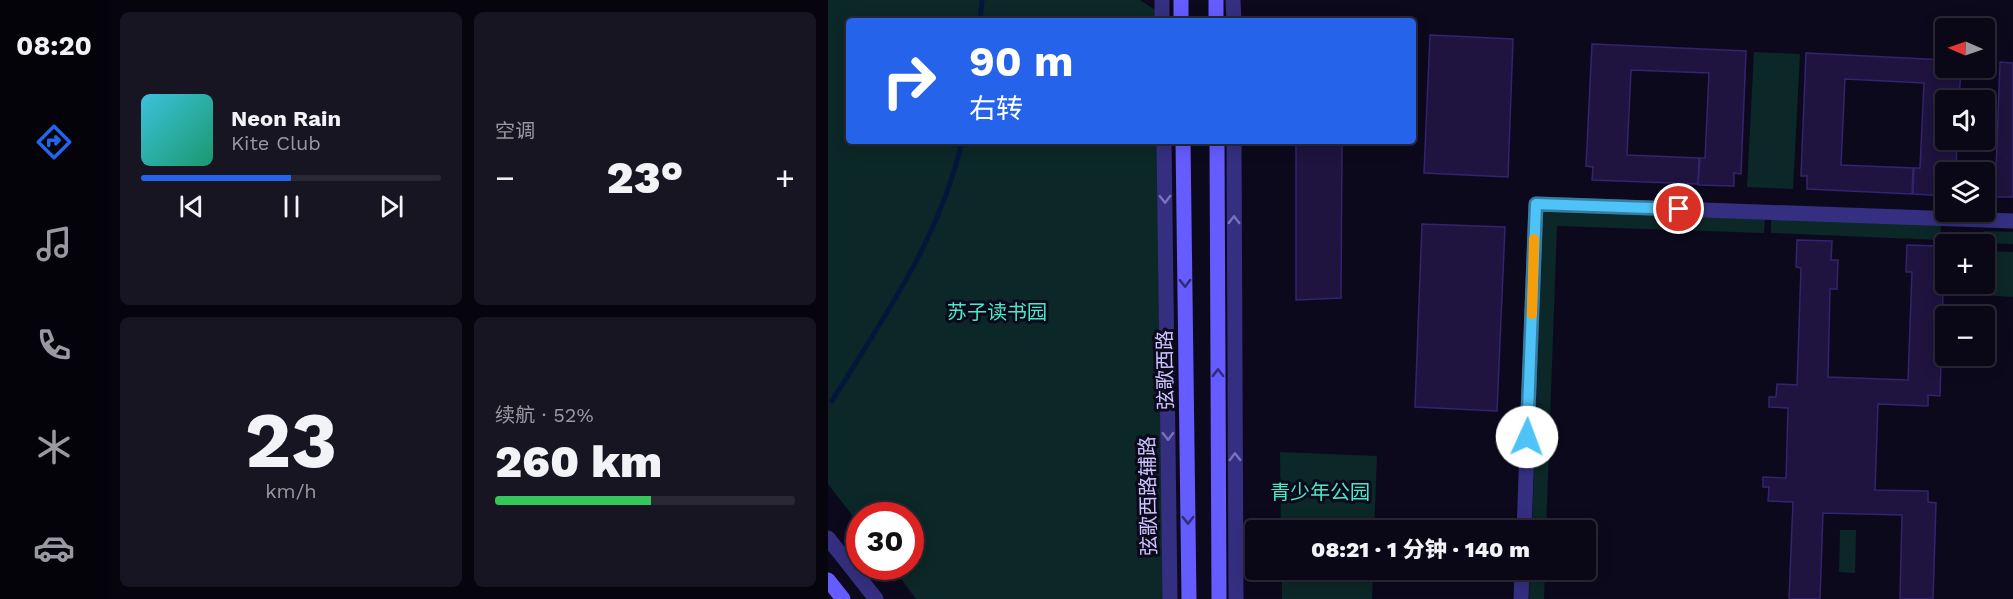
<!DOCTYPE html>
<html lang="zh">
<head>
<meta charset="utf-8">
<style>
  :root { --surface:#0a0716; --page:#181523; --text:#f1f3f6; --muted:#9999a1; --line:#2a2835; --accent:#2563eb }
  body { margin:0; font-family:"Work Sans","Noto Sans SC",sans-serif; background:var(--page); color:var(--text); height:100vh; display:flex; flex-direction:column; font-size:22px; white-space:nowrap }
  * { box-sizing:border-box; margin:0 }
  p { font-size:20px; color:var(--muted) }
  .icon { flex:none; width:33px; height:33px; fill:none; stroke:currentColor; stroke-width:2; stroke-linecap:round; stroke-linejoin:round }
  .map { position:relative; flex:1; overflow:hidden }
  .panel { display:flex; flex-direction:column; gap:12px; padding:12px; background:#06040c; width:720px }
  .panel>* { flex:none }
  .guide { position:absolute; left:18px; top:18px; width:570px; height:126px; border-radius:6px; box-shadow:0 3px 15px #0003,0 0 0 2px var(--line); background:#2563eb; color:#fff; overflow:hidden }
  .needle { width:39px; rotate:272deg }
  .controls { position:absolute; left:1107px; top:18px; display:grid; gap:12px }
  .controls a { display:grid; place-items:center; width:60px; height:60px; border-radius:6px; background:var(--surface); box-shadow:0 3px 15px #0003,0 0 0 2px var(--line); font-size:30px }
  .speed { position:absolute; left:18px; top:502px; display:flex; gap:12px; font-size:30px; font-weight:700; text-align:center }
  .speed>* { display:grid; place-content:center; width:78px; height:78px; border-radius:50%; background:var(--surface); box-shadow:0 3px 15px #0003,0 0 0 2px var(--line); line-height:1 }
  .speed .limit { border:9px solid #d22; background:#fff; color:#111 }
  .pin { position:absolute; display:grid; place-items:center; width:51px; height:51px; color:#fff; margin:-26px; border:3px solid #fff; border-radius:50%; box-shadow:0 2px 6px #0007 }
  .me { position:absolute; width:66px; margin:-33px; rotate:2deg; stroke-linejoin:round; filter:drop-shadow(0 0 4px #0008) }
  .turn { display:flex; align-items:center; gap:21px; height:126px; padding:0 24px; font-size:27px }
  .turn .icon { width:78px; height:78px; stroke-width:2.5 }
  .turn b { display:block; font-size:42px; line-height:51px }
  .big { font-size:45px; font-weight:800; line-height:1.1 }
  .panel .tile { flex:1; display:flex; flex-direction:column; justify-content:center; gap:9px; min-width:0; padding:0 21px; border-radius:9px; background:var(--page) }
  .panel .dial { align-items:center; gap:0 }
  .dial b { font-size:78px; line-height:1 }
  .song { display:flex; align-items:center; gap:18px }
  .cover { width:72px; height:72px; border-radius:9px; background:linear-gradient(135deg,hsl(190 70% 55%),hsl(160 70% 35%)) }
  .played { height:6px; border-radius:3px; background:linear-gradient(90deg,var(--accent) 50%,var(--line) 50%) }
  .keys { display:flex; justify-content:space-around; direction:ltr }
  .heat { display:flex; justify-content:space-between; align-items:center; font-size:33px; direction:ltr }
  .charge { height:9px; border-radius:4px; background:linear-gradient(90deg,#34c759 52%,var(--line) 0) }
  .panel .tiles { flex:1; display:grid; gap:12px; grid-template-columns:repeat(2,1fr) }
  .trip { position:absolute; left:417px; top:520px; width:351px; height:60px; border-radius:6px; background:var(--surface); box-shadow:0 3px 15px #0003,0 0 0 2px var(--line); font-weight:800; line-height:60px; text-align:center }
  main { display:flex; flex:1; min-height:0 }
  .tabs { display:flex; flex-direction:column; width:108px; justify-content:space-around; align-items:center; background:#040309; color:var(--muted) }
  .tabs .icon { width:42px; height:42px }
  .tabs .active { color:var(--accent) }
  .tabs b { font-size:27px; color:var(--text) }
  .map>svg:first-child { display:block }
</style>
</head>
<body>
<main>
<nav class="tabs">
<b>08:20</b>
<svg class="icon active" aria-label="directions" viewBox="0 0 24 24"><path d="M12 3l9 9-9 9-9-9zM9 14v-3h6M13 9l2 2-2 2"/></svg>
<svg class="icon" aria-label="music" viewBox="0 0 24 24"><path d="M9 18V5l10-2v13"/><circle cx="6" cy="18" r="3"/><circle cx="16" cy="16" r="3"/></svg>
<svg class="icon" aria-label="phone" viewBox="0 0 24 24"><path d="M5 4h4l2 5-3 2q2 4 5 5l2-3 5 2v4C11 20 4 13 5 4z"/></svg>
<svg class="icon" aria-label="climate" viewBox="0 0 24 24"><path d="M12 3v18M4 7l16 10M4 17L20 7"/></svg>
<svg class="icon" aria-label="car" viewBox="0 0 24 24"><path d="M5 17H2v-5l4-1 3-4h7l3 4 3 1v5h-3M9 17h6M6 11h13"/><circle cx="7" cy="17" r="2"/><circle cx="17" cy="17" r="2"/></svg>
</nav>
<section class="panel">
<div class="tiles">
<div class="tile">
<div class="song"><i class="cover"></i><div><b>Neon Rain</b><p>Kite Club</p></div></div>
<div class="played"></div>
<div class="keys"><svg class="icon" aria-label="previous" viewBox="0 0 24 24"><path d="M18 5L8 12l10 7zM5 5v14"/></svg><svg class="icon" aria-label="pause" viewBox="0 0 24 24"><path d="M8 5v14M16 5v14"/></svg><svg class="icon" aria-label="next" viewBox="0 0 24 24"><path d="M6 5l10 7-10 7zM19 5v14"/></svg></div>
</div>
<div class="tile"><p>空调</p>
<div class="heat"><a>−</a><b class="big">23°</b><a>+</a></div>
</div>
<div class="tile dial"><b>23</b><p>km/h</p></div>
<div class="tile"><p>续航 · 52%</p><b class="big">260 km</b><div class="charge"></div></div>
</div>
</section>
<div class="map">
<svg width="1185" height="599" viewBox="0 0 1185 599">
  <rect width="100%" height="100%" fill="#0d091d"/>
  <!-- green -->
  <g fill="#0c2727">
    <polygon points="0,0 312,0 335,15 335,21 21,21 21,141 336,141 340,599 88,599 64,567 82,567 82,516 32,516 31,524 0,484"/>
    <polygon points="926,52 972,54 965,189 919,187"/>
    <polygon points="715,210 937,218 936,233 729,226 718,531 704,531"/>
    <polygon points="943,218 1113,225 1112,240 943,233"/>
    <polygon points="1156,231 1185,232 1185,244 1156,243"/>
    <polygon points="1157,251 1185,252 1185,297 1153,295 1154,284 1156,284"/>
    <polygon points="452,452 549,456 546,531 453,531"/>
    <polygon points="1012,530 1028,530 1027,573 1011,572"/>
    <polygon points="454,570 545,570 544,599 454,599"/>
    <polygon points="702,570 717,570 716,599 701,599"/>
  </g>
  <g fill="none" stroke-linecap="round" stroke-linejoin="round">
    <!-- stream -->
    <g stroke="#04173b" stroke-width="5">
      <polyline points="152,21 154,0"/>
      <path d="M4,401C55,319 113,236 134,141"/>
    </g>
  </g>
  <!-- building -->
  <g fill="#1e143f" stroke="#34236e" stroke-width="1.5">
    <polygon points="602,35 685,39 680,177 596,173"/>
    <polygon points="764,44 918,51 913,174 906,173 906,186 870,185 872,158 877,158 881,73 803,70 799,155 871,158 870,184 764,180 765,167 758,166"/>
    <polygon points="978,53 1118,60 1118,68 1133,68 1131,100 1118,100 1118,140 1129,140 1128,172 1118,172 1118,196 1085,194 1086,168 1092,168 1096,83 1017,79 1013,165 1085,168 1084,194 979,189 979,176 973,176"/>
    <polygon points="1172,62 1185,63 1185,197 1167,197"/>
    <polygon points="468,141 514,141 513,298 468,300"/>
    <polygon points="594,224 677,227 669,411 587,407"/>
    <polygon points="969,240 1004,241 1003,260 1010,260 1009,289 1002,289 1000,377 1080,380 1084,272 1078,272 1079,245 1112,246 1111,266 1118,266 1118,284 1122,284 1121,292 1115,292 1112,396 1100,395 1100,406 1050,404 1047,490 1100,491 1100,502 1108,503 1105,599 1072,599 1074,515 995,513 992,599 961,599 965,502 940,501 941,487 935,487 935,477 958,478 960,408 941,407 941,397 948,397 949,384 969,385 973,268 968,267"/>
  </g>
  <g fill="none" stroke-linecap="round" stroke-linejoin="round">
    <!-- street -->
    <g stroke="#352f81" stroke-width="15">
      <polyline points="334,0 334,21"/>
      <polyline points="405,0 406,21"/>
      <polyline points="336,141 342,599"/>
      <polyline points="406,141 408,599"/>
      <polyline points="696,531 708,204 1185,221"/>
      <polyline points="0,538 48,599"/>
      <polyline points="693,599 694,570"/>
    </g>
    <!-- secondary -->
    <g stroke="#645cff" stroke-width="15">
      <polyline points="353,0 353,21"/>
      <polyline points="388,0 388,21"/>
      <polyline points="355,141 361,599"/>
      <polyline points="389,141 391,599"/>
      <polyline points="0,580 15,599"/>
    </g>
  </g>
  <!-- one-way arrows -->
  <defs><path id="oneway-chevron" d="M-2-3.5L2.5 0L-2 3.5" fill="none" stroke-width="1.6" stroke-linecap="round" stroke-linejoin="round" transform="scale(1.5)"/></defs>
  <g stroke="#7972ba">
    <use href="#oneway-chevron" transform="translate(337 199) rotate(89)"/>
    <use href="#oneway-chevron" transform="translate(406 220) rotate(-90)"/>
    <use href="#oneway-chevron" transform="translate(340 436) rotate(89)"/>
    <use href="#oneway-chevron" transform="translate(407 457) rotate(-90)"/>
  </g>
  <g stroke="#302a77">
    <use href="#oneway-chevron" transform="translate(357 283) rotate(89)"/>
    <use href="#oneway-chevron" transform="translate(390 373) rotate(-90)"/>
    <use href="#oneway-chevron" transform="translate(360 520) rotate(89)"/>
  </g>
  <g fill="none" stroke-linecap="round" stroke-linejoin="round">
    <defs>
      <polyline id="route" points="699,437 708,204 851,209"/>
    </defs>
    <!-- route casing -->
    <use href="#route" stroke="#337fa1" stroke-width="15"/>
    <!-- route -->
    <use href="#route" stroke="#4fc3f7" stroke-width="10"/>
    <!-- slow -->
    <polyline stroke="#f59e0b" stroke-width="10" points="704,314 706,239"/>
  </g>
  <g text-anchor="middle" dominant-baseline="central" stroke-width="6" stroke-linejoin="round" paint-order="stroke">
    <!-- park labels -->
    <g font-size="20" fill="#46eac5" stroke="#0d091d">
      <text x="169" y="312">苏子读书园</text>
      <text x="492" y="492">青少年公园</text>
    </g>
    <!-- street labels -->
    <g font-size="20" fill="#cdc5ff" stroke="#0d091d">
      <text transform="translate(337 370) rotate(-91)">弦歌西路</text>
      <text transform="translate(320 496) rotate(-91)">弦歌西路辅路</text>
    </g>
  </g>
</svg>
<div class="controls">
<a><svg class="needle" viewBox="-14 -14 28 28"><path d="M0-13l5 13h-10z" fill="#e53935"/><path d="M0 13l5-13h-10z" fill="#9999a1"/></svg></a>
<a><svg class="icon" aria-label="sound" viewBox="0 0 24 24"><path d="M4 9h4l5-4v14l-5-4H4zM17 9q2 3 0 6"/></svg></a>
<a><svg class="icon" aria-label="layers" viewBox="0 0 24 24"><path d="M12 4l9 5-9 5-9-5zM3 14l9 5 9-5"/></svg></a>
<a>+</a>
<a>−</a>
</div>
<div class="speed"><div class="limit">30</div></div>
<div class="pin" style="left:851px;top:209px;background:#d93025"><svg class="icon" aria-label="arrive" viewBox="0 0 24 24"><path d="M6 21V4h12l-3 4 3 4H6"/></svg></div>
<svg class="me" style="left:699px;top:437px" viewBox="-20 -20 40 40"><circle r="19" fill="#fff"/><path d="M0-13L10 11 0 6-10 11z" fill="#4fc3f7"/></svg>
<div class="trip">08:21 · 1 分钟 · 140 m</div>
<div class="guide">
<div class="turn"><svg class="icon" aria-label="right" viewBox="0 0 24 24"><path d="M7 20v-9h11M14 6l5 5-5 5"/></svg><div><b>90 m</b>右转</div></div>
</div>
</div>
</main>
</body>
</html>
